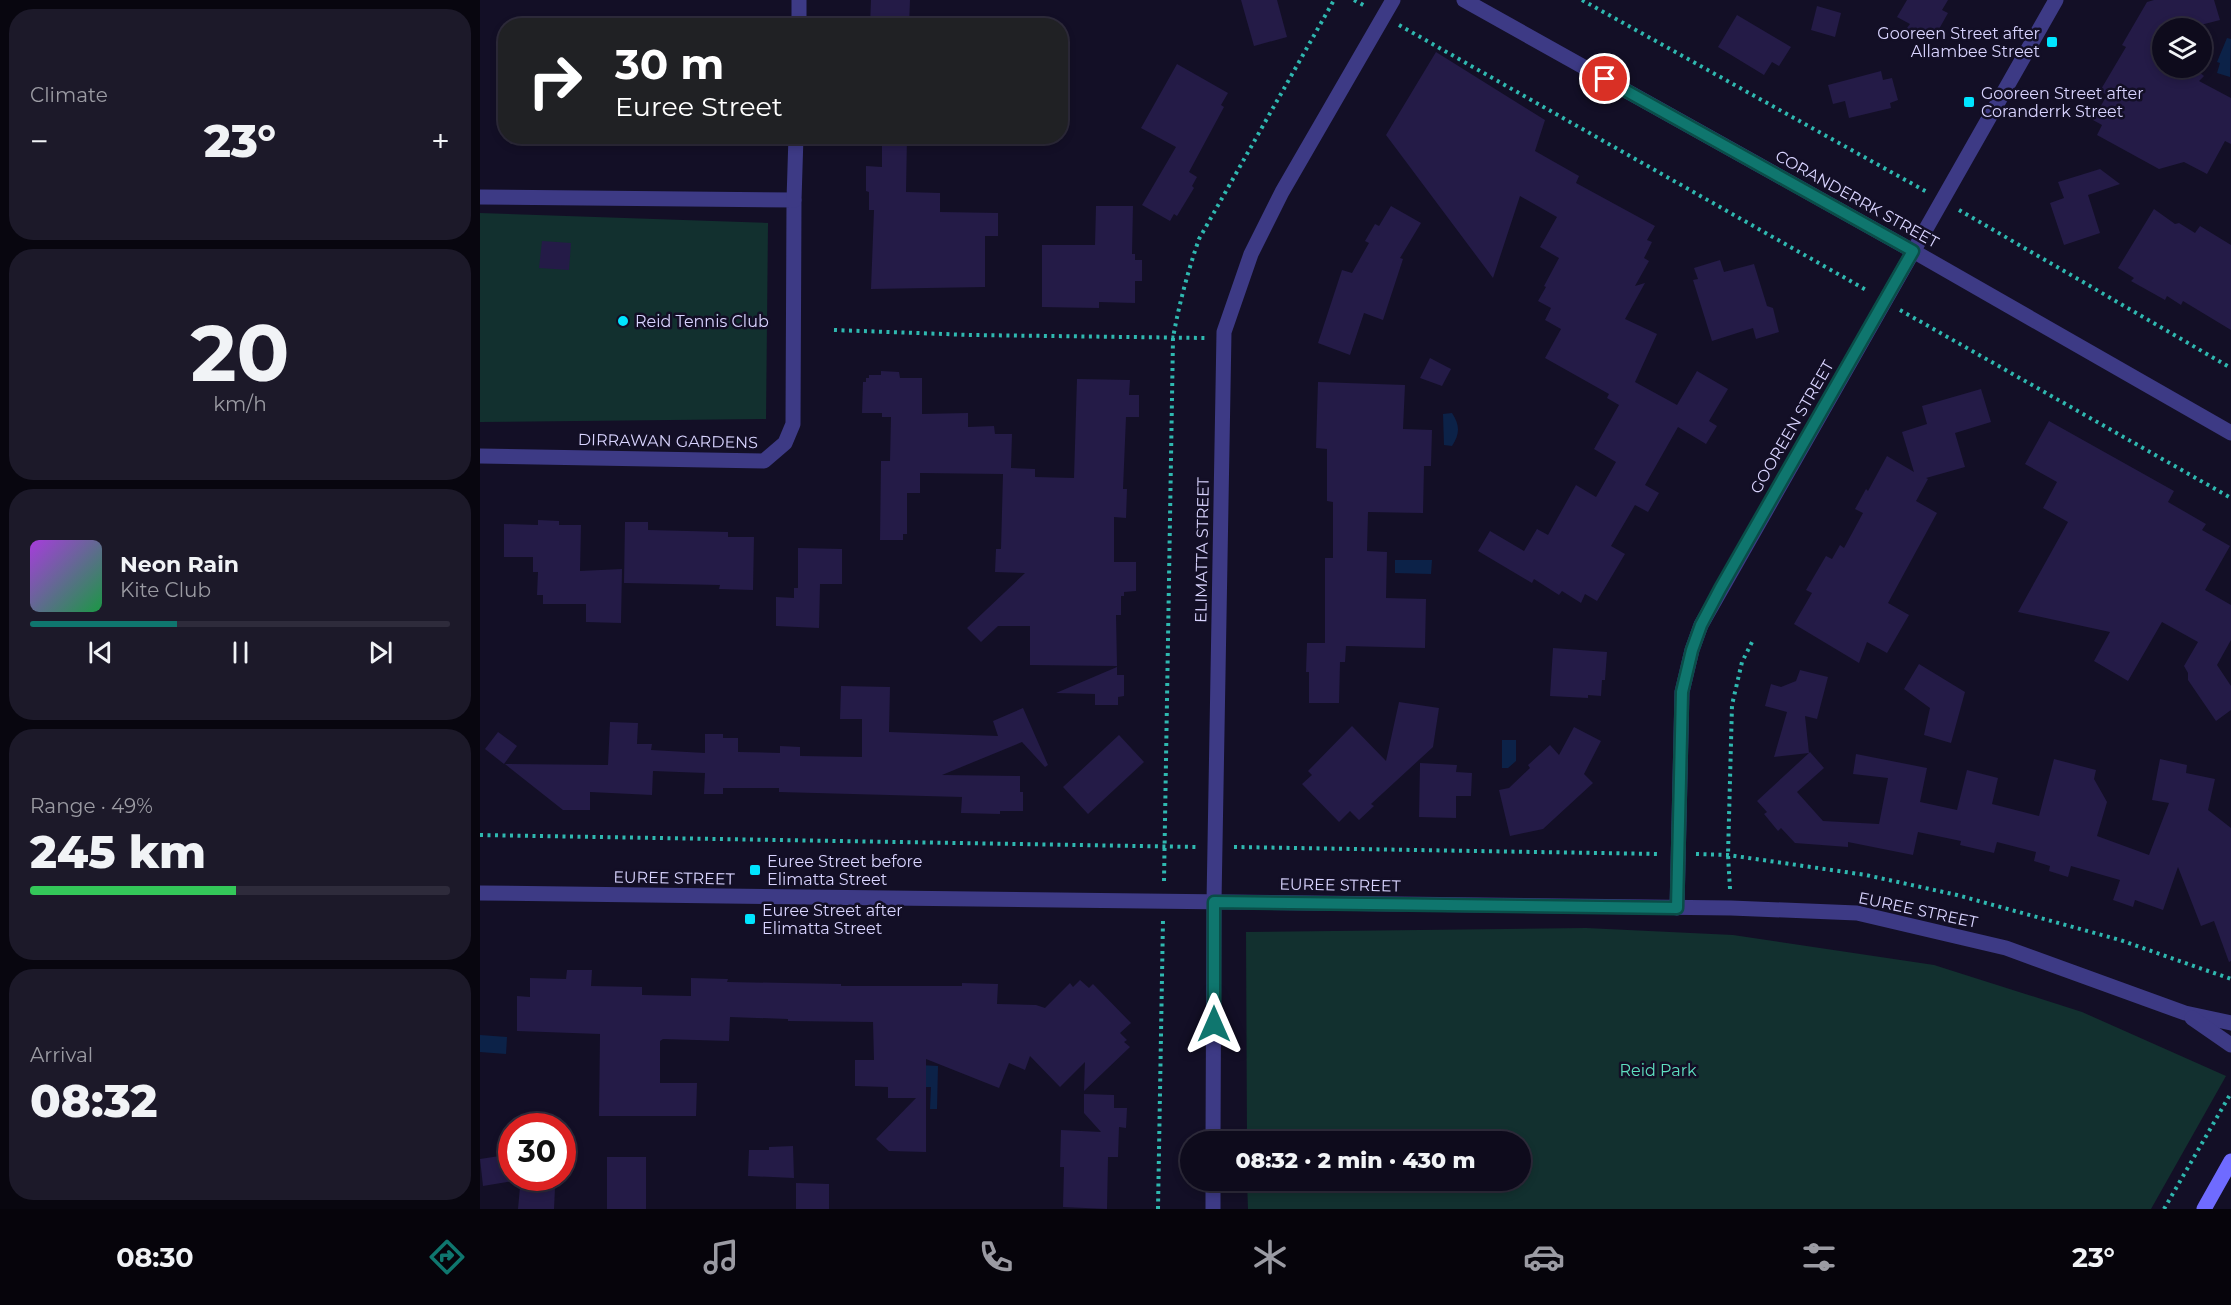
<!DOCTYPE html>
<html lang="en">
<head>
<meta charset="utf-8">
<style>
  :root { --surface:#0e0b1c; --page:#1c1929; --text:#f1f3f6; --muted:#9b9ba3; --line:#2e2b3b; --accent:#0f766e }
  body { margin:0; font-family:Montserrat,sans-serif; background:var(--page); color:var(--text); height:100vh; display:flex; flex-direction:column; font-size:22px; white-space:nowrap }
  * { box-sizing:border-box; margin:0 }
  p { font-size:20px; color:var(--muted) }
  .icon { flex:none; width:33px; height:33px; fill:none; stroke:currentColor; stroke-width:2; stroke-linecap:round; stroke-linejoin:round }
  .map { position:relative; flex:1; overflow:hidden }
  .side { display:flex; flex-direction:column; gap:9px; padding:9px; background:#08060f; width:480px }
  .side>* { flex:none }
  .hud { position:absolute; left:18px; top:18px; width:570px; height:126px; border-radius:24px; box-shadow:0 3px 9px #0003,0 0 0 2px var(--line); background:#202124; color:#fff; overflow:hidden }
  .buttons { position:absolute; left:1672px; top:18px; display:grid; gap:12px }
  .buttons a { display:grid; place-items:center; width:60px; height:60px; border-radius:50%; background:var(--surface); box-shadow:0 3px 9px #0003,0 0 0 2px var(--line); font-size:30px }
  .speed { position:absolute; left:18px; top:1113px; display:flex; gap:12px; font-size:30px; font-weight:700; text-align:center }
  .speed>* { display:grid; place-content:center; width:78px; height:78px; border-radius:50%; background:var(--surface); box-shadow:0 3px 9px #0003,0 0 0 2px var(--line); line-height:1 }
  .speed .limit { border:9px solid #d22; background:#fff; color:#111 }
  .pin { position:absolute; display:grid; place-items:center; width:51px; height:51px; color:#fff; margin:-26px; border:3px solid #fff; border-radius:50%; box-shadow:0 2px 6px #0007 }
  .me { position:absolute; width:66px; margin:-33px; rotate:0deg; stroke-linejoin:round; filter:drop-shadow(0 0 4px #0008) }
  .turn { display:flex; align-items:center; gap:21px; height:126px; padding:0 18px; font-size:27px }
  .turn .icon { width:78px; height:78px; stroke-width:2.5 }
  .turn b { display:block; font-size:42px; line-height:51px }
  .big { font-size:45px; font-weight:800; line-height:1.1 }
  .side .widget { flex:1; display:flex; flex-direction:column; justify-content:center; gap:9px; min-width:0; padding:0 21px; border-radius:24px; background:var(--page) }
  .side .dial { align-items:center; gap:0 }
  .dial b { font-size:78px; line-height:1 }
  .song { display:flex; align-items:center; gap:18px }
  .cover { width:72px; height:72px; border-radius:9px; background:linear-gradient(135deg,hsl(280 70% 55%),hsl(140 70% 35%)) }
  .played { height:6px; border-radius:3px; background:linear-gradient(90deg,var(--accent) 35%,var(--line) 35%) }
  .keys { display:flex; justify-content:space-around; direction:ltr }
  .heat { display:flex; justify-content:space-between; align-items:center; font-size:33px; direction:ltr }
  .charge { height:9px; border-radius:4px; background:linear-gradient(90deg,#34c759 49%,var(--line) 0) }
  .trip { position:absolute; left:700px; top:1131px; width:351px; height:60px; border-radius:30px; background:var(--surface); box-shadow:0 3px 9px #0003,0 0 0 2px var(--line); font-weight:800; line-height:60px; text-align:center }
  .tab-bar { display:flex; height:96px; justify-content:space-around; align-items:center; background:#06040b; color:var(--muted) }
  .tab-bar .icon { width:42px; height:42px }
  .tab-bar .active { color:var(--accent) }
  .tab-bar b { font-size:27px; color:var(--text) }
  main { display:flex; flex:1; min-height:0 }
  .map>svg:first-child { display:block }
</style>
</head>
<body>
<main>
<section class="side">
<div class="widget"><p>Climate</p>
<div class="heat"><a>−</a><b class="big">23°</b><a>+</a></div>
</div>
<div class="widget dial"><b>20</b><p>km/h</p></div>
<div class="widget">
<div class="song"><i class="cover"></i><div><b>Neon Rain</b><p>Kite Club</p></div></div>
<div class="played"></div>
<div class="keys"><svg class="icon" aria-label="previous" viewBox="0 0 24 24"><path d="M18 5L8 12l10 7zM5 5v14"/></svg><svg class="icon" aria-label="pause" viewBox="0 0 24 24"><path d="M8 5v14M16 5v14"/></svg><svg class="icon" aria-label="next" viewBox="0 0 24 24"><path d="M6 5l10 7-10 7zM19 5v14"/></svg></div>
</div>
<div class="widget"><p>Range · 49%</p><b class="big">245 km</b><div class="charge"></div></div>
<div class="widget"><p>Arrival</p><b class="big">08:32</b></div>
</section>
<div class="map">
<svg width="1751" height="1209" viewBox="0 0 1751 1209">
  <rect width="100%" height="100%" fill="#130f26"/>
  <!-- green -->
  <g fill="#12302f">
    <polygon points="0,213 288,223 286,419 0,422"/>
    <polygon points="1106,928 1253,935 1454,965 1602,1012 1746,1076 1671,1209 768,1209 767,1181 1041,1180 1041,1142 767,1141 766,932"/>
  </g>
  <!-- water -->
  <g fill="#0c2248">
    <polygon points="1747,38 1751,39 1750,77 1737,73 1740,63 1737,62"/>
    <path d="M972,413C980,426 980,433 972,446L964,445L963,414Z"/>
    <polygon points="915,560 952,560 951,574 915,573"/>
    <polygon points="1022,740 1036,740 1036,761 1028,768 1022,768"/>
    <polygon points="0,1035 27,1037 26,1054 0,1052"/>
    <polygon points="439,1065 458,1066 457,1109 450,1109 451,1087 439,1087"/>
  </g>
  <!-- building -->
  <g fill="#241b47">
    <polygon points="391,0 430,0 429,26 390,26"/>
    <polygon points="761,0 797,0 807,37 774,46"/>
    <polygon points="1427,0 1468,0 1462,10 1468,13 1454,38 1447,34 1444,38 1427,28 1430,24 1417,17"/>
    <polygon points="1674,0 1734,0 1740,20 1709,28 1683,28 1683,68 1714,68 1724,76 1719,81 1751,98 1751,144 1745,141 1727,174 1704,162 1679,169 1617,135 1622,125 1613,120 1627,95 1620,91 1646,47 1642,45 1667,2"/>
    <polygon points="1337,6 1361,13 1355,37 1331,30"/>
    <polygon points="1257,15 1311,47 1299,66 1292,62 1284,75 1238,47"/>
    <polygon points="956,52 1065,120 1055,151 1099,176 1096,183 1175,226 1167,240 1172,242 1164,258 1169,261 1155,286 1165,283 1145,319 1177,334 1155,382 1197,405 1217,371 1248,389 1229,421 1237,426 1226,444 1198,427 1165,485 1179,493 1168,512 1155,505 1131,546 1145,554 1117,601 1105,594 1101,603 1082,591 1079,595 1054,579 1052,583 998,551 1010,531 1044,551 1057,529 1068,535 1096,485 1116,497 1136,462 1114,449 1139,405 1127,398 1129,394 1065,358 1081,329 1065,320 1071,308 1058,301 1066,287 1064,286 1079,258 1060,247 1077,217 1040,196 1013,278 906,135"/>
    <polygon points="697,64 748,93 741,105 744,107 709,172 717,177 712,186 714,188 697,216 694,214 690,221 662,205 696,147 661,128"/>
    <polygon points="1401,71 1403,80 1412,78 1418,100 1410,103 1411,108 1369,118 1365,101 1353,104 1348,85"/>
    <polygon points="402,136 427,136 426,192 460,193 460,212 518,213 518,236 505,236 505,287 391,289 394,210 389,210 389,192 386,191 386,166 402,167"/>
    <polygon points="1620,169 1640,184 1608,195 1620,233 1584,245 1570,203 1584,198 1578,182"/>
    <polygon points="616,206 653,206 652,254 655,254 655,260 662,260 662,281 655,281 655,303 619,302 619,308 562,307 562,245 615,245"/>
    <polygon points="911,206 941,223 920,258 923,259 903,320 884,313 870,355 838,343 862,270 872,273 889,243 885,241 895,224 899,226"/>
    <polygon points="1674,209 1695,224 1699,223 1715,233 1720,226 1751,245 1751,330 1703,301 1701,305 1687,296 1685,300 1651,281 1654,278 1638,268"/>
    <polygon points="62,241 91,243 89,270 59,268"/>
    <polygon points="1240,260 1244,272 1274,264 1287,306 1293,308 1299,332 1276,339 1273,328 1232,341 1213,280 1218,279 1214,268"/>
    <polygon points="950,358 971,369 962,386 940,378"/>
    <polygon points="401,371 419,372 420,378 442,378 442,414 488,413 488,427 514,426 515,434 532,434 531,468 555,469 555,477 594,478 597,379 650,380 649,395 659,395 659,417 646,417 643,489 647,489 646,518 634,517 634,562 656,562 656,591 644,592 644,596 641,596 641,615 636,615 637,666 550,665 550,626 518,626 501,642 487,628 545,573 515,572 516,549 521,549 523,474 440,473 440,493 427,493 427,534 423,534 423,540 400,540 401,461 410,461 411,417 402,417 402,413 382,413 383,382 386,382 386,378 389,378 389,375 401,375"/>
    <polygon points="838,382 925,385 923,429 952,430 951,466 944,466 943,513 888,512 887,551 907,552 906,598 946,599 945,648 866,646 865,662 860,662 859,703 829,703 829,672 826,672 827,643 845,643 845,558 853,558 853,502 847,501 847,449 836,448"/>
    <polygon points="1501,389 1511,422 1475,433 1485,467 1446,478 1448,479 1436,501 1457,513 1408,603 1429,615 1407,653 1387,642 1379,663 1314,624 1332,593 1326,590 1346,556 1352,559 1360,545 1364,548 1383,513 1375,509 1386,489 1388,491 1407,456 1434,472 1422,432 1447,424 1442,406"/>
    <polygon points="1569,421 1694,491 1688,502 1726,524 1722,530 1750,546 1725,590 1751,605 1751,640 1737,665 1751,686 1751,710 1736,721 1708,680 1708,673 1704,666 1718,642 1682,622 1648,681 1614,661 1630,632 1538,612 1588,522 1563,508 1577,482 1545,464"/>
    <polygon points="58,520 79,521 79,525 101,525 100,571 142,569 141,623 106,622 106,604 63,604 63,595 57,595 58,572 53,572 53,557 24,557 24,524 58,525"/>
    <polygon points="145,522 168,522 168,530 248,532 248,537 274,537 273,590 239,589 240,585 144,583"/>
    <polygon points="318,548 362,549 362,584 340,584 339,628 296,626 296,597 314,598 314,588 318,588"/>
    <polygon points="1073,648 1127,652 1125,680 1122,680 1121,696 1108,695 1108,698 1070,696"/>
    <polygon points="1439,664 1485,692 1471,743 1444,735 1450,708 1424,689"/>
    <polygon points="637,667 637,675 644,675 644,696 638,697 638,705 615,705 615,694 576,693"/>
    <polygon points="1320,670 1320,672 1320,670 1348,677 1337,719 1325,716 1329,753 1294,757 1307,712 1285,706 1291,684 1301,687 1316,681"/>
    <polygon points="361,686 410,687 409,732 518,736 513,721 543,708 568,765 565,767 542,742 462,775 540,776 540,792 543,792 543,811 520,811 520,814 481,813 482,797 299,792 299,788 243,788 243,794 224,794 225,773 173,771 172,795 110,792 110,810 83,810 25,764 128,765 130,722 158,723 157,744 172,744 171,750 225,753 225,734 243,734 243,738 258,738 258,752 300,753 300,746 320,747 320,756 382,757 382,719 360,719"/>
    <polygon points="919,702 959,708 953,747 891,804 894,806 879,820 870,811 859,822 822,784 832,775 828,771 872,726 906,761"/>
    <polygon points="1094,727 1121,741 1104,774 1113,783 1063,829 1030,836 1019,790 1029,788 1050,768 1048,765 1070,745 1079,755"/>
    <polygon points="18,732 37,746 24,764 5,749"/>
    <polygon points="639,735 664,762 608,814 583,787"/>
    <polygon points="1330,752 1344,768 1317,792 1343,821 1399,824 1408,778 1373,774 1376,754 1447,768 1440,802 1477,810 1487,770 1518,778 1512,804 1559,816 1574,759 1616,770 1614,779 1627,802 1617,836 1669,855 1689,803 1672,800 1680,759 1707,765 1706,773 1735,779 1728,810 1751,828 1751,961 1749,962 1734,921 1721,926 1698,867 1683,910 1655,900 1653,907 1633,900 1640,880 1591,866 1588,877 1569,871 1570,866 1554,861 1556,852 1517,842 1514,853 1480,845 1481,841 1438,832 1433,855 1368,842 1368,847 1315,843 1301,828 1298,831 1284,814 1287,812 1277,801"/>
    <polygon points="940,763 977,765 976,772 992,773 991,796 976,796 976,818 939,817"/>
    <polygon points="87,970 112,970 111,986 162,987 162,995 211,996 211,978 248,979 247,982 361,984 361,986 482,986 482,983 518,984 517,1004 556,1005 565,1008 590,983 593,987 600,980 609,988 613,984 651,1023 640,1033 647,1040 644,1042 650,1047 604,1091 605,1062 580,1087 550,1056 545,1070 529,1063 519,1088 446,1059 446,1152 409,1151 396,1139 436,1098 408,1098 408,1087 375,1086 375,1060 394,1060 393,1022 308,1021 308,1019 250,1017 249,1041 183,1039 180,1041 180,1083 217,1083 216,1116 119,1116 120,1034 37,1031 37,996 50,997 50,978 86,979"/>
    <polygon points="604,1094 634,1095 634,1108 647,1108 646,1128 639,1127 638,1157 628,1157 627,1209 583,1207 584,1167 580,1167 581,1130 621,1132 604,1113"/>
    <polygon points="313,1146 314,1178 268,1176 269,1150 289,1150 289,1147"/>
    <polygon points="26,1155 33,1181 3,1186 0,1159"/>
    <rect x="127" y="1157" width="39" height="52"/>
    <polygon points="316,1183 349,1184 349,1209 316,1209"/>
    <polygon points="40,1187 75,1188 74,1209 38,1209"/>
  </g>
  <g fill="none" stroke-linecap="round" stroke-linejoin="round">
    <!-- path -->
    <g stroke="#2fb8b0" stroke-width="4" stroke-dasharray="3 4.5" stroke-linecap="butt">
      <polyline points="874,0 887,7"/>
      <polyline points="1102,0 1447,192"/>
      <polyline points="919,25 1388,291"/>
      <polyline points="1479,210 1751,368"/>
      <polyline points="1420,310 1751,498"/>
      <polyline points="354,330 491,335 726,338"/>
      <polyline points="0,835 716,847"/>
      <polyline points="754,847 1178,854"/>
      <polyline points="1216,854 1248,855 1386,875 1477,895 1640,940 1751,979"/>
      <path d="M684,881L693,338C699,304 708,271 719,239L854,0"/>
      <polyline points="1250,889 1248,855 1252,705 1262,662 1273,640"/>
      <polyline points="678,1209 683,919"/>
      <polyline points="1684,1209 1751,1093"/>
    </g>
    <!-- street -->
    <g stroke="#3d3a85" stroke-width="15">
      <polyline points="984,0 1433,251 1751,433"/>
      <polyline points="319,26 319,0"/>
      <polyline points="0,197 314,200 313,424 305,443 284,461 0,456"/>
      <polyline points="314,200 316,136"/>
      <polyline points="0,893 1251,908 1377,913 1526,948 1705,1013 1751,1023"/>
      <polyline points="1197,908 1202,692 1212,650 1221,625 1576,0"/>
      <polyline points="1712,1018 1751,1045"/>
      <polyline points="733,1142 734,902 744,332 771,254 802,192 913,0"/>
      <polyline points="733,1209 733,1180"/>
    </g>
    <!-- secondary -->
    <polyline stroke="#6f6bff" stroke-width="15" points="1724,1209 1751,1161"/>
  </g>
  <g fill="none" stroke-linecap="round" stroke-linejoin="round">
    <defs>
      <polyline id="route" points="734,1024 734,902 1197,908 1202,692 1212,650 1221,625 1240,589 1433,251 1125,79"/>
    </defs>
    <!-- route casing -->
    <use href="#route" stroke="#0a4d48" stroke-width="15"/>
    <!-- route -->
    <use href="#route" stroke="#0f766e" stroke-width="10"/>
  </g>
  <!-- markers -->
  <g fill="#00e5ff" stroke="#130f26" stroke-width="2">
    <rect x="1566" y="36" width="12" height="12" rx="3"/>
    <rect x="1483" y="96" width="12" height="12" rx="3"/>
    <circle cx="143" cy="321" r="6"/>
    <rect x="269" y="864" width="12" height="12" rx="3"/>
    <rect x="264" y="913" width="12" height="12" rx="3"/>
  </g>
  <g text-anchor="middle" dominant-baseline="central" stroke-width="5" stroke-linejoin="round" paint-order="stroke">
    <!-- poi labels -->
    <g font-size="16" fill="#d9d4ff" stroke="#130f26" text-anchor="start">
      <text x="1560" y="33" text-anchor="end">Gooreen Street after<tspan x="1560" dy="18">Allambee Street</tspan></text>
      <text x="1501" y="93">Gooreen Street after<tspan x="1501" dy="18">Coranderrk Street</tspan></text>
      <text x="155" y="321">Reid Tennis Club</text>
      <text x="287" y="861">Euree Street before<tspan x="287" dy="18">Elimatta Street</tspan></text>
      <text x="282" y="910">Euree Street after<tspan x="282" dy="18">Elimatta Street</tspan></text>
    </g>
    <!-- street labels -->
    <g font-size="16" fill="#d9d4ff" stroke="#130f26">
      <text transform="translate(1377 199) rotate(29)">CORANDERRK STREET</text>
      <text transform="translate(1312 427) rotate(-60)">GOOREEN STREET</text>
      <text transform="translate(188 441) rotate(1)">DIRRAWAN GARDENS</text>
      <text transform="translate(722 550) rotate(-89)">ELIMATTA STREET</text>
      <text transform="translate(194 878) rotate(1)">EUREE STREET</text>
      <text transform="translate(860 885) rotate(1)">EUREE STREET</text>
      <text transform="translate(1438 910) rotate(12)">EUREE STREET</text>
    </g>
    <!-- park labels -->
    <g font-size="16" fill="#5fe0c0" stroke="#130f26">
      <text x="1178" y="1070">Reid Park</text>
    </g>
  </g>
</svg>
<div class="buttons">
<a><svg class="icon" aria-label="layers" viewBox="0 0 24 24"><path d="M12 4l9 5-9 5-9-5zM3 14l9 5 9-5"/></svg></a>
</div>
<div class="speed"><div class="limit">30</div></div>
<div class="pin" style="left:1125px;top:79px;background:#d93025"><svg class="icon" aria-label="arrive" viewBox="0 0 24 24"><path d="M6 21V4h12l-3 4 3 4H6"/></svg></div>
<svg class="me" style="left:734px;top:1024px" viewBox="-20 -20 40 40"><path d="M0-17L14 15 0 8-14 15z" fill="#0f766e" stroke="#fff" stroke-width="4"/></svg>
<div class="trip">08:32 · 2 min · 430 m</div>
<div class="hud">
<div class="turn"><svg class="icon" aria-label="right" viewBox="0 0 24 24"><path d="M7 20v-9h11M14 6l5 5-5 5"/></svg><div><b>30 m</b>Euree Street</div></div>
</div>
</div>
</main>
<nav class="tab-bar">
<b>08:30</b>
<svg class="icon active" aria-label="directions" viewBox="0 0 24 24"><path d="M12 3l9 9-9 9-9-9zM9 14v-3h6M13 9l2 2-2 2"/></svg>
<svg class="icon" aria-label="music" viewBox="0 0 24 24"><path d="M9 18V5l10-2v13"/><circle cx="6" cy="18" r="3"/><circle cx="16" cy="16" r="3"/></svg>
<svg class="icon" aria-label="phone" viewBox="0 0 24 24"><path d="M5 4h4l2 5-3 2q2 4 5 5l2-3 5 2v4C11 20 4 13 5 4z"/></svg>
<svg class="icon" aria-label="climate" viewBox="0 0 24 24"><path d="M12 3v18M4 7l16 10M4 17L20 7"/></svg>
<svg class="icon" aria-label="car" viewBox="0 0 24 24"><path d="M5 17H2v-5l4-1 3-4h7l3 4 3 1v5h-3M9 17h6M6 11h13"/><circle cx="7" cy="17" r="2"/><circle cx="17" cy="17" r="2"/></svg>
<svg class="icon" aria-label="filters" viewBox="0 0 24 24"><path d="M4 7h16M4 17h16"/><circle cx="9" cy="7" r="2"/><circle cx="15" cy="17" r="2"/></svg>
<b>23°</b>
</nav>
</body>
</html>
